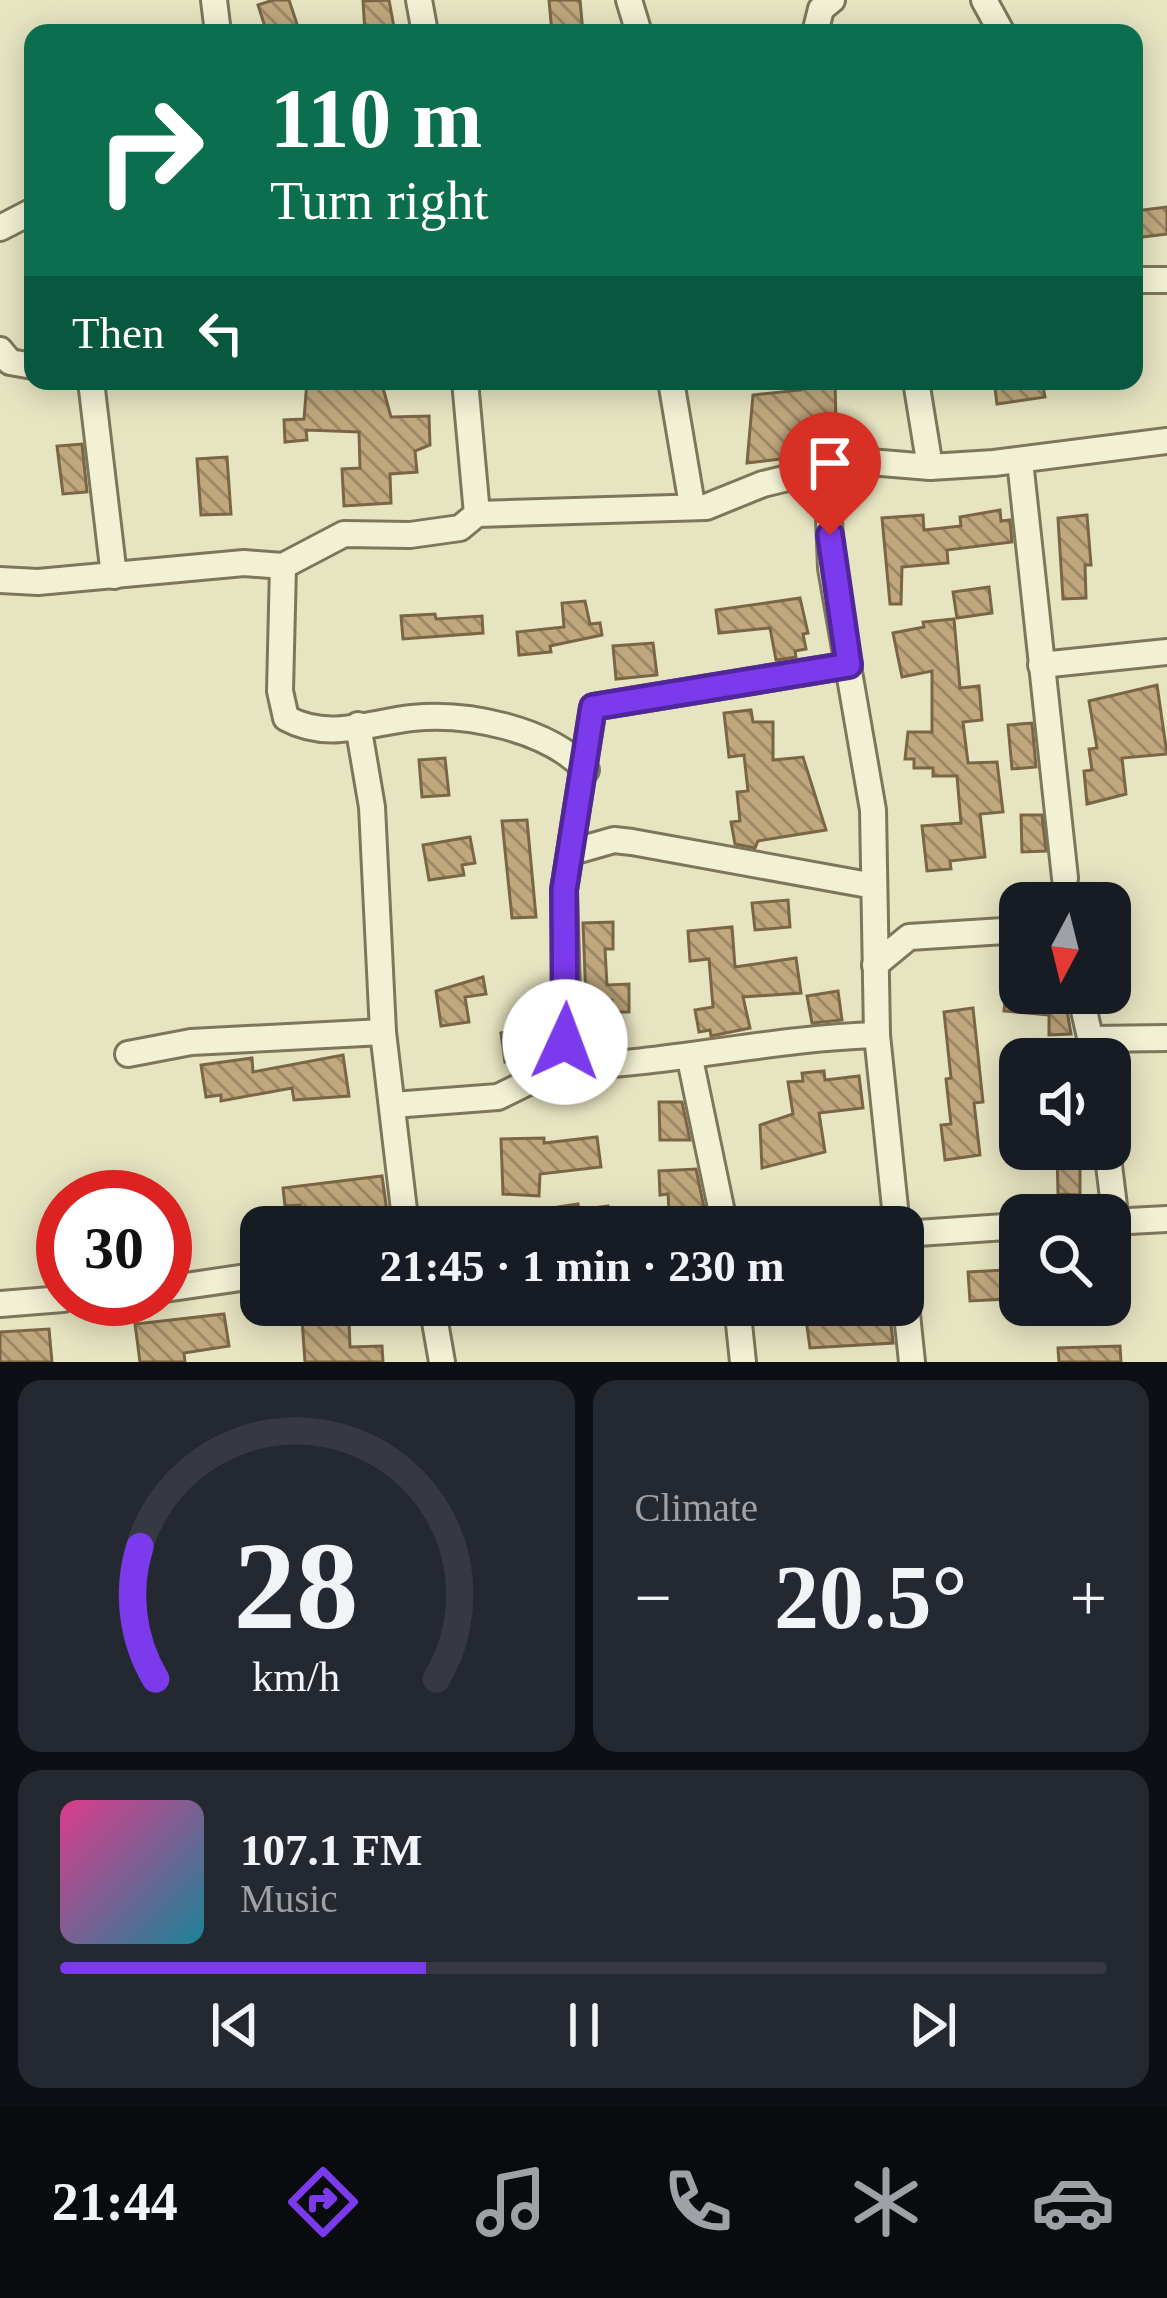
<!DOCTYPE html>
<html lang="en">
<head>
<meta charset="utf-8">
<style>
  :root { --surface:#171b24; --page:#242831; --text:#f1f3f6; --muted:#9ea1a6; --line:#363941; --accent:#7c3aed }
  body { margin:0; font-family:Georgia,serif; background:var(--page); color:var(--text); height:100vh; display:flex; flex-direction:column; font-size:45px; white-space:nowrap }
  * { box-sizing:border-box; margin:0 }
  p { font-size:39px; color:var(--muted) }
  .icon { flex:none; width:66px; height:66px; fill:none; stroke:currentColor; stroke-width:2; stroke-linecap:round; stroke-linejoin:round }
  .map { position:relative; height:1362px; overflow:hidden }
  .details { display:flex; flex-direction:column; gap:18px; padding:18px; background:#0d0f14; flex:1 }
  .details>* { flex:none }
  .top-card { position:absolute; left:24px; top:24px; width:1119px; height:366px; border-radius:24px; box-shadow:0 6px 30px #0003; background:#0b6e4f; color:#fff; overflow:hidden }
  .needle { width:78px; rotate:187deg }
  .buttons { position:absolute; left:999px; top:882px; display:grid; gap:24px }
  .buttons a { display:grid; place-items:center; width:132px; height:132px; border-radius:24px; background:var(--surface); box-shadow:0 6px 30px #0003; font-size:60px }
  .speed { position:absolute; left:36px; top:1170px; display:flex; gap:24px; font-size:60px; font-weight:700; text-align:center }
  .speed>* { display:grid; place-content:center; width:156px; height:156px; border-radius:50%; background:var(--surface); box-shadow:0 6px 30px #0003; line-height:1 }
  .speed .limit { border:18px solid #d22; background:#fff; color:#111 }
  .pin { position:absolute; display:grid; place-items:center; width:102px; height:102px; color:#fff; margin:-123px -51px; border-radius:50% 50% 50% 0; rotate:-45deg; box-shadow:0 0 12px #0007 }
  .pin .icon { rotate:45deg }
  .me { position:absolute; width:132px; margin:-66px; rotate:2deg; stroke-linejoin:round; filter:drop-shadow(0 0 9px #0008) }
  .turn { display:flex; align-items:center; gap:42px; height:252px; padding:0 48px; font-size:54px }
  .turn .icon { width:156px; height:156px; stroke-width:2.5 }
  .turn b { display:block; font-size:84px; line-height:102px }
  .then { display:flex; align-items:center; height:114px; padding:0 48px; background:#0003; gap:24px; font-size:45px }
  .big { font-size:90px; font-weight:700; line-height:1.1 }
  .details .tile { flex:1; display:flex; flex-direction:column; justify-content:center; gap:18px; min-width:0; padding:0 42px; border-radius:24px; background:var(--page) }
  .details .dial { align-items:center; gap:0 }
  .dial svg { height:312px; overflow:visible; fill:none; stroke:var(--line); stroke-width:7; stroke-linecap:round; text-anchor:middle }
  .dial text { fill:var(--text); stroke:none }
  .song { display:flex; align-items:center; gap:36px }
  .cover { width:144px; height:144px; border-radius:18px; background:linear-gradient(135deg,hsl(330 70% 55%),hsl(190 70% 35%)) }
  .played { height:12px; border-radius:6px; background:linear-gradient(90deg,var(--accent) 35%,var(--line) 35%) }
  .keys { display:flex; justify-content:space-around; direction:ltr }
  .heat { display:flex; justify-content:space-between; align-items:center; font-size:66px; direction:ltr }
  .details .tiles { flex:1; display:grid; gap:18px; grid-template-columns:1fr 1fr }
  .tile:last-child { grid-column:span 2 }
  .trip { position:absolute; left:240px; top:1206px; width:684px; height:120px; border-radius:24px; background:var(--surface); box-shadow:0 6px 30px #0003; font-weight:700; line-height:120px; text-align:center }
  .tabs { display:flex; height:192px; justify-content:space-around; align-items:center; background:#090b0e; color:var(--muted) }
  .tabs .icon { width:84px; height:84px }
  .tabs .current { color:var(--accent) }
  .tabs b { font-size:54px; color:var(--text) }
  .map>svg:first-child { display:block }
</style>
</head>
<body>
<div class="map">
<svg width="1167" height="1362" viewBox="0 0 1167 1362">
  <defs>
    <pattern id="building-back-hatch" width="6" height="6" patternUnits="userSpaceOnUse" patternTransform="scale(3)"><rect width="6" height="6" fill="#c0a77d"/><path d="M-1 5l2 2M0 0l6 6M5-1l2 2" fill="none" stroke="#9c8866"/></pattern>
  </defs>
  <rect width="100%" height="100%" fill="#e7e4c2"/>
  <!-- building -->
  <g fill="url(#building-back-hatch)" stroke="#7a6645" stroke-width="3">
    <polygon points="273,0 289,0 300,33 267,33 258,5"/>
    <polygon points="389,0 395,33 365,33 363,1"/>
    <polygon points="549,0 580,0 583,33 552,33"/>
    <polygon points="1167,207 1167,234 1134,238 1134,211"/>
    <polygon points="307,381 383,388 391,417 429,416 430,445 415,451 417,472 390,474 391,503 344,506 342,469 360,468 359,432 306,430 307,440 285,442 284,420 304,419"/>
    <polygon points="801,381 835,381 836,422 802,426 806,456 747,463 753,395 801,390"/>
    <polygon points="994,381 1042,381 1045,397 997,404"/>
    <polygon points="82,444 87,492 63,494 57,446"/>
    <polygon points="227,457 231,514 201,515 197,459"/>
    <polygon points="1000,510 1001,521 1010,520 1012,542 947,550 948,563 902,567 901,604 890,604 882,518 923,515 924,530 961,526 960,517"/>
    <polygon points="1087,515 1091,565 1085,565 1086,598 1063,599 1058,518"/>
    <polygon points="989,587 992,613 957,618 953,592"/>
    <polygon points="800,598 808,633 803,634 806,649 795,651 796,657 776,660 770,628 719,633 716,610"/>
    <polygon points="585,601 590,624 600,623 602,635 550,646 551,652 519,655 517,632 564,627 562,603"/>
    <polygon points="435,614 436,619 482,616 483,633 403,639 401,616"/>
    <polygon points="954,619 960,688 979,686 982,720 963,722 968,763 997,762 1003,812 980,814 985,857 950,861 951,869 927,871 922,826 961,823 957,776 933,776 933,768 914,768 914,759 905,759 908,732 932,732 932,671 902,677 893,633 924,627 923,622"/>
    <polygon points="653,643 657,675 616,679 613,646"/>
    <polygon points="1157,685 1167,754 1122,758 1126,794 1087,804 1084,771 1092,770 1089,749 1097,748 1089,701"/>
    <polygon points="751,710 753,722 773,722 773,760 803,757 826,830 758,841 755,848 735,844 731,822 740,821 737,792 748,791 744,755 729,757 724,713"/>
    <polygon points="1032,723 1036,767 1012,769 1008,725"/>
    <polygon points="445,758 449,795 422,797 419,760"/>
    <polygon points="1021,815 1042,815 1046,851 1022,852"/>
    <polygon points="527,820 536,917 512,918 502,821"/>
    <polygon points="470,837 475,863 462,865 464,875 429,880 423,845"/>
    <polygon points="788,900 790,927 755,930 752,903"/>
    <polygon points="613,922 613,949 605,949 607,985 629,984 629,1012 613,1012 612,1000 586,1002 583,923"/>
    <polygon points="732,927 735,967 796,958 801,993 743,997 750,1028 711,1036 710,1030 699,1032 695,1010 713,1007 709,959 690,961 688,931"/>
    <polygon points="483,977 486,994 465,997 469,1022 441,1026 436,991"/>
    <polygon points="838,991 842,1020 812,1023 807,996"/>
    <polygon points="1006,992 1064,993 1071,1034 1049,1035 1049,1015 1004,1011"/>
    <polygon points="973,1008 983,1102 974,1103 980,1155 945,1160 941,1125 951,1124 946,1079 951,1078 944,1012"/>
    <polygon points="534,1028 539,1057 505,1062 501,1033"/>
    <polygon points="343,1055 349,1096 294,1100 292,1088 221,1101 221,1095 206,1097 201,1065 252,1058 253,1072"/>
    <polygon points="824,1071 825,1080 859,1076 863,1108 819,1113 825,1152 762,1168 760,1125 793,1114 788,1082 803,1081 802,1073"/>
    <polygon points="659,1102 682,1102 690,1140 660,1140"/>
    <polygon points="597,1137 601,1167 540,1174 539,1196 503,1194 501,1139 544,1138 544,1143"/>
    <polygon points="1057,1149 1080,1149 1080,1195 1058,1194"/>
    <polygon points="696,1169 708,1227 670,1227 668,1194 660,1195 659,1171"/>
    <polygon points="382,1176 388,1219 303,1227 300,1205 285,1206 283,1188"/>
    <polygon points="578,1204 579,1210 608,1206 611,1227 561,1227 558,1207"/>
    <polygon points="1005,1270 1007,1299 970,1301 968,1272"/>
    <polygon points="301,1305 330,1305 329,1323 349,1321 350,1347 382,1346 383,1362 305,1362"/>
    <polygon points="804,1305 889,1305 893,1343 810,1348"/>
    <polygon points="224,1314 229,1346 184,1353 185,1362 140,1362 135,1324"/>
    <polygon points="49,1329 52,1362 0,1362 0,1332"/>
    <polygon points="1120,1346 1121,1362 1059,1362 1058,1348"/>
  </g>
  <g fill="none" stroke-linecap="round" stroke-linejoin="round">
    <defs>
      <g id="street">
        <polyline points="214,0 218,33"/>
        <polyline points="419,0 425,33"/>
        <polyline points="629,0 639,33"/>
        <polyline points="984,0 1002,33"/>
        <polyline points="815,33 821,9 832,0"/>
        <polyline points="0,228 33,211"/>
        <polyline points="1134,280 1167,280"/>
        <polyline points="0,350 10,362 33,366"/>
        <polyline points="91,381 114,576"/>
        <polyline points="465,381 477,514"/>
        <polyline points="671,381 692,505"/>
        <polyline points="916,381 930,467"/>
        <polyline points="1020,461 1065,878"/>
        <polyline points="827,468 831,568 873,810 877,1035 897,1227"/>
        <path d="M283,566L280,691L286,718C328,741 367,723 412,718C467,712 548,729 586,770"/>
        <polyline points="0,580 38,582 244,563 283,566 344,534 410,535 460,528 477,514 706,507 763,484 857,461 930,467 994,463 1167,441"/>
        <polyline points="1041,665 1167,652"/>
        <polyline points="358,725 372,807 383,1032 406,1227"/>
        <polyline points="572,852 614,840 632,842 874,886"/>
        <polyline points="875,965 909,937 1020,930"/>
        <polyline points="1080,993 1095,1059"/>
        <polyline points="1091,1039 1167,1038"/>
        <polyline points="128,1054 191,1042 383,1032"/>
        <polyline points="690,1059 725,1227"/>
        <path d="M559,1067C667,1065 769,1038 877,1035"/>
        <polyline points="393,1105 498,1097 559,1067 567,989 564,890 593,707 849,665"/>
        <polyline points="1107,1149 1116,1222"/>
        <polyline points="1110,1222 1167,1219"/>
        <polyline points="903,1234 1020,1226"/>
        <polyline points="903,1276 912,1362"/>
        <polyline points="165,1289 261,1275"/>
        <polyline points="0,1304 63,1299"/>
        <polyline points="432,1305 442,1362"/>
        <polyline points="737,1305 743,1362"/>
      </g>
    </defs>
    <!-- street casing -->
    <use href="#street" stroke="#7e765b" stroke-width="30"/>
    <!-- street -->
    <use href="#street" stroke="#f3f1d4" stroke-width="24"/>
  </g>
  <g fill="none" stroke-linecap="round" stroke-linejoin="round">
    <defs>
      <polyline id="route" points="565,1042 564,890 593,707 849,665 830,535"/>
    </defs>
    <!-- route casing -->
    <use href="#route" stroke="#51269a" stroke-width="30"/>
    <!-- route -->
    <use href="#route" stroke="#7c3aed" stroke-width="21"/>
  </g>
</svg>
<div class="buttons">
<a><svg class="needle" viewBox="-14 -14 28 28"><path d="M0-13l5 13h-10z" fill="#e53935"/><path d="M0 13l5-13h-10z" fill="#9ea1a6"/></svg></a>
<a><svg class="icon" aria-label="sound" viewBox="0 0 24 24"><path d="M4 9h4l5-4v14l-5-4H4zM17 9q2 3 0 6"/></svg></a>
<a><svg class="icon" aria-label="search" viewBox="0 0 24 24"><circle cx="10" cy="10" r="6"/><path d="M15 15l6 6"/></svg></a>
</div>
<div class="speed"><div class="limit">30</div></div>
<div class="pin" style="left:830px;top:535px;background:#d93025"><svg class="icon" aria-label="arrive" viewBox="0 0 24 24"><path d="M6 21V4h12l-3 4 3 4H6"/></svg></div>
<svg class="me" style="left:565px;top:1042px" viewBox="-20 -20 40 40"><circle r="19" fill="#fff"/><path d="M0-13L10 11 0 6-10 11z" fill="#7c3aed"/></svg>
<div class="trip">21:45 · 1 min · 230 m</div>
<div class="top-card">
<div class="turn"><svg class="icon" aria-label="right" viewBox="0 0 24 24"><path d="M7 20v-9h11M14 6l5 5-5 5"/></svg><div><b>110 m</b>Turn right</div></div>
<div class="then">Then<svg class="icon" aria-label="left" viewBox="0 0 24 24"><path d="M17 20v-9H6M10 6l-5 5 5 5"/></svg></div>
</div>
</div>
<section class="details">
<div class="tiles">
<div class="tile dial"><svg viewBox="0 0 100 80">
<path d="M14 69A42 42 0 1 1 86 69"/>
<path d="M14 69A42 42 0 0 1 10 35" stroke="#7c3aed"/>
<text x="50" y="56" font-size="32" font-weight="700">28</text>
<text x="50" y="72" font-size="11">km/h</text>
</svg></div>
<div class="tile"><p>Climate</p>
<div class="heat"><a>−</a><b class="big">20.5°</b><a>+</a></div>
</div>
<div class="tile">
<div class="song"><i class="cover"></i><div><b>107.1 FM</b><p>Music</p></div></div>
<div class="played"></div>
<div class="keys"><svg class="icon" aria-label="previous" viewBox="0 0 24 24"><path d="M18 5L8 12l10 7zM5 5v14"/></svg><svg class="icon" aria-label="pause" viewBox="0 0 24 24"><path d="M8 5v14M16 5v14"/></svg><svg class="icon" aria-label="next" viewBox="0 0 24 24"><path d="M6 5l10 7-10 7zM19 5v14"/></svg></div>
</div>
</div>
</section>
<nav class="tabs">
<b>21:44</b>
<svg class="icon current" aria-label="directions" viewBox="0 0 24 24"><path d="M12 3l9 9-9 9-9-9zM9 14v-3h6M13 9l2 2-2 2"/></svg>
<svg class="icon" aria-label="music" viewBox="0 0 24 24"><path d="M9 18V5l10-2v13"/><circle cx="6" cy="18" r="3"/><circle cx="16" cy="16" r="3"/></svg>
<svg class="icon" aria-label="phone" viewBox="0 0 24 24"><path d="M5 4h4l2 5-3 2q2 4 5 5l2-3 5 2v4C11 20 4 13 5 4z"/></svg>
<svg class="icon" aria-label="climate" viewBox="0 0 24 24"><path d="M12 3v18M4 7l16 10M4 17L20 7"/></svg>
<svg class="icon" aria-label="car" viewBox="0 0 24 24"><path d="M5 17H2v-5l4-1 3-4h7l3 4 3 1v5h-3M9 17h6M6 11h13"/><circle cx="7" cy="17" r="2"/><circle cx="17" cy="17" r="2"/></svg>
</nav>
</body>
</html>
